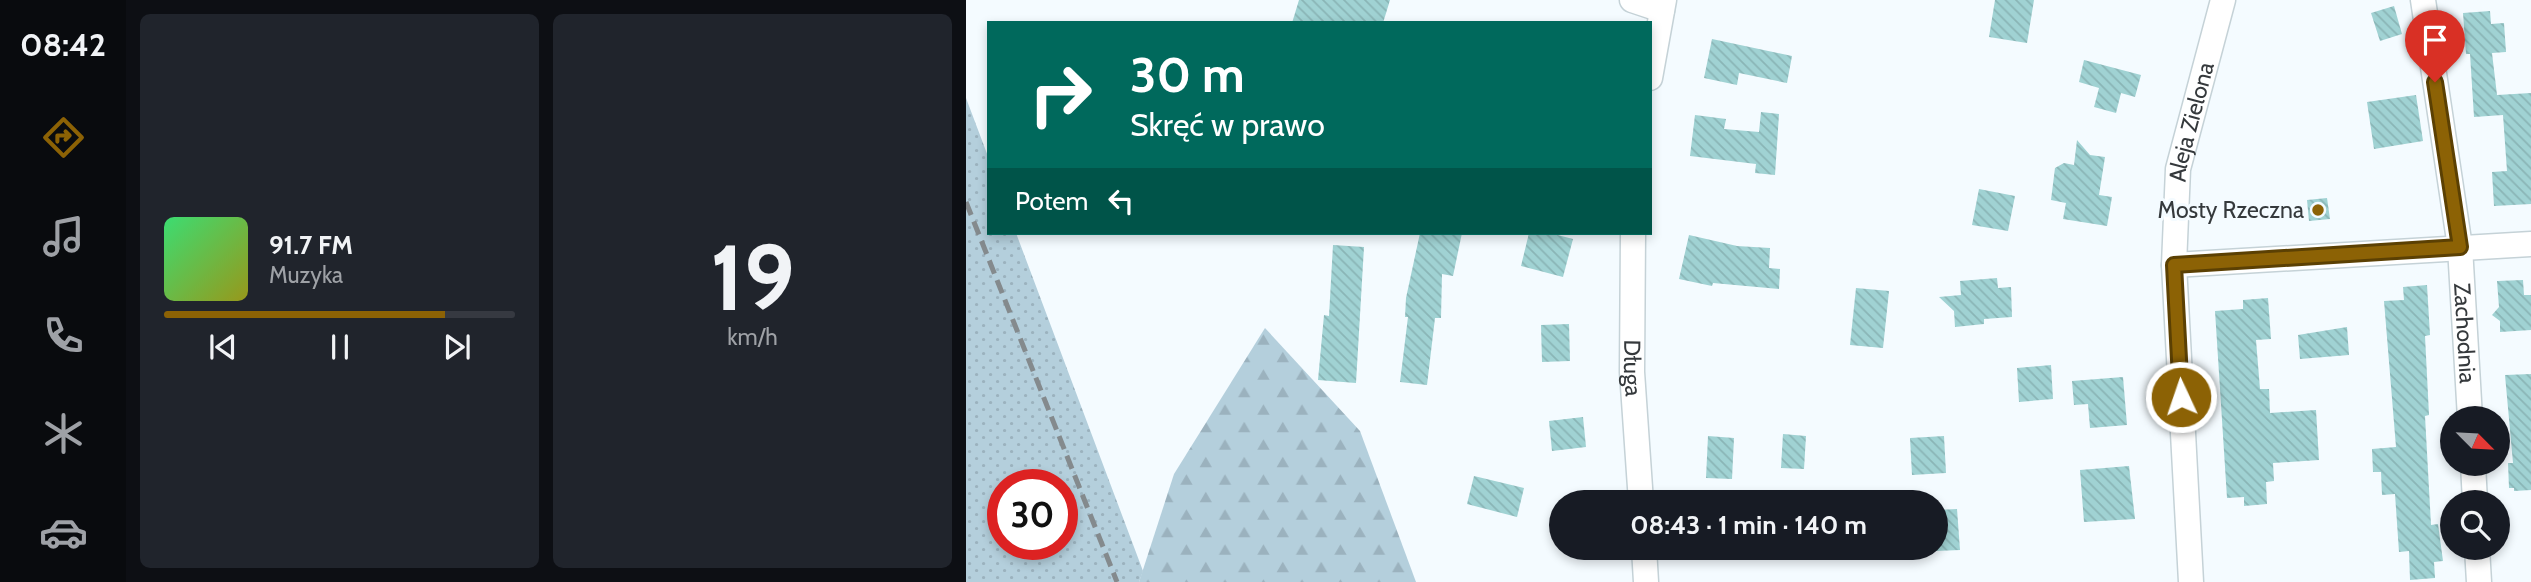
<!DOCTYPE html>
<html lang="pl">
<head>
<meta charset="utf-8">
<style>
  :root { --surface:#171b24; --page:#20242c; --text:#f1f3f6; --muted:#9ea1a6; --line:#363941; --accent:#8c6205 }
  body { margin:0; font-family:Cabin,sans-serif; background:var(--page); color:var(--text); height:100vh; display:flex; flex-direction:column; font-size:26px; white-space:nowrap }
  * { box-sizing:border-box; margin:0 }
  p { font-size:23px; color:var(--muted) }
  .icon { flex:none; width:38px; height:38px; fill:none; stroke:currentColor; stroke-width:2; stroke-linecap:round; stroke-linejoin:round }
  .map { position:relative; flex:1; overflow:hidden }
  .sheet { display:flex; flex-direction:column; gap:14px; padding:14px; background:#0d0f14; width:840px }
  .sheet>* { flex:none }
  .top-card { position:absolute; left:21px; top:21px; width:665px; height:214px; border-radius:0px; box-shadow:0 4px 10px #0003; background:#00695c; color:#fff; overflow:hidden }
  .needle { width:46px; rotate:114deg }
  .fabs { position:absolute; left:1474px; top:406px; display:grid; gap:14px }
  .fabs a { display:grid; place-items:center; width:70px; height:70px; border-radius:50%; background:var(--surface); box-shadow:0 4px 10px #0003; font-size:35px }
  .speed { position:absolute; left:21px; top:469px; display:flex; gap:14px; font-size:35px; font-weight:700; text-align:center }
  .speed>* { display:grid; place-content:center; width:91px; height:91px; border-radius:50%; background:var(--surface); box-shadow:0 4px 10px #0003; line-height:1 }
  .speed .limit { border:10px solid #d22; background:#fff; color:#111 }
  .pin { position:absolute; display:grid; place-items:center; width:60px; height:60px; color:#fff; margin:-72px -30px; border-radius:50% 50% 50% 0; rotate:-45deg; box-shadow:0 0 7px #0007 }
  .pin .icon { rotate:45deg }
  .me { position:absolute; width:77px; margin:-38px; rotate:357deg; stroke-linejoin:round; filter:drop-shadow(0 0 5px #0008) }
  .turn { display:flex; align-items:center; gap:24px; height:147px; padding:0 28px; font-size:32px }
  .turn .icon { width:91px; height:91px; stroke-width:2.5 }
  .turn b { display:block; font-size:49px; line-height:60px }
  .then { display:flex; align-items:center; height:66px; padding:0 28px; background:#0003; gap:14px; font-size:26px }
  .sheet .tile { flex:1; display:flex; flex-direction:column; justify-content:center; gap:10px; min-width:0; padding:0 24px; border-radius:10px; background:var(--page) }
  .sheet .dial { align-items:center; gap:0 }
  .dial b { font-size:91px; line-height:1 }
  .song { display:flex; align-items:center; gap:21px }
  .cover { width:84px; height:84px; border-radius:10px; background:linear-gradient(135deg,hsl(140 70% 55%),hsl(60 70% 35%)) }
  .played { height:7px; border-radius:4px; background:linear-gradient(90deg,var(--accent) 80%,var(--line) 80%) }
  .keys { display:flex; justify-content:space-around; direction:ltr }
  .sheet .tiles { flex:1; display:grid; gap:14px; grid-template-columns:repeat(2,1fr) }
  .trip { position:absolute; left:583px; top:490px; width:399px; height:70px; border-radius:35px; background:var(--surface); box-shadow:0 4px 10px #0003; font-weight:700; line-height:70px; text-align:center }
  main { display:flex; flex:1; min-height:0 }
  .menu { display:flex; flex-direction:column; width:126px; justify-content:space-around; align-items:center; background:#090b0e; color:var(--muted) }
  .menu .icon { width:49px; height:49px }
  .menu .current { color:var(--accent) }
  .menu b { font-size:32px; color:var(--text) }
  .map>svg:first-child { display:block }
</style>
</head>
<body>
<main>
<nav class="menu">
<b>08:42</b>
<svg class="icon current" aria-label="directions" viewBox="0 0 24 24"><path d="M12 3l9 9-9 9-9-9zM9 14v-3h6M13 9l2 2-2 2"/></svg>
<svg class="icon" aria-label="music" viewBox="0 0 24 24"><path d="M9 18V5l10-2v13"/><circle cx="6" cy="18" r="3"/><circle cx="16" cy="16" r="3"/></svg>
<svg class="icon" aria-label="phone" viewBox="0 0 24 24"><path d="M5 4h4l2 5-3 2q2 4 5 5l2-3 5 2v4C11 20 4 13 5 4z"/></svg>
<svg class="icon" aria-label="climate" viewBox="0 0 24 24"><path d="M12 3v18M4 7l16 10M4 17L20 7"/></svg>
<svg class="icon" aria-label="car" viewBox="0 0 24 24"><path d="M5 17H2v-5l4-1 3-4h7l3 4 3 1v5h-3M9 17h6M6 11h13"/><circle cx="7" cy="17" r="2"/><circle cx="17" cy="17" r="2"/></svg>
</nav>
<section class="sheet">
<div class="tiles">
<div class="tile">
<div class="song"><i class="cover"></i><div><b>91.7 FM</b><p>Muzyka</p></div></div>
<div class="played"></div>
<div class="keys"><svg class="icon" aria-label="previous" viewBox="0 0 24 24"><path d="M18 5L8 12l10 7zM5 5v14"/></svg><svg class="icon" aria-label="pause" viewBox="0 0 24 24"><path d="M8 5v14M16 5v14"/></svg><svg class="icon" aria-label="next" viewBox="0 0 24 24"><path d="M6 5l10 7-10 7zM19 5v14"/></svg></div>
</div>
<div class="tile dial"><b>19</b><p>km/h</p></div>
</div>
</section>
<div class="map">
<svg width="1565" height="582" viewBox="0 0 1565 582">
  <defs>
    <pattern id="grass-dots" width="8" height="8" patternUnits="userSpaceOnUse" patternTransform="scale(1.75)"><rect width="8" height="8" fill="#b4cfdc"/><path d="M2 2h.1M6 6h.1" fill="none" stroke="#9bb2be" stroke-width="1.8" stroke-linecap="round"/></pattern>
    <pattern id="forest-firs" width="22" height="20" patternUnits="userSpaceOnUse" patternTransform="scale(1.75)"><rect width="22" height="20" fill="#b4cfdc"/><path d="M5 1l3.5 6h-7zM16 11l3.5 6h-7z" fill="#9bb2be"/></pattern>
    <pattern id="building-back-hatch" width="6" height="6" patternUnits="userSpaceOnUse" patternTransform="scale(1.75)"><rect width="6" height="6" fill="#a0d2d3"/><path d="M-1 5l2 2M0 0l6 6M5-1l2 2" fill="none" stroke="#8ab5b6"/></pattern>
  </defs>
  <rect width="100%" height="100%" fill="#f4fbff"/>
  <!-- grass -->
  <path fill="url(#grass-dots)" fill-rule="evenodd" d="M0,98L23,159V233H50L177,571L173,582H0ZM37,485H96V544H37Z"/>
  <!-- forest -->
  <polygon fill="url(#forest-firs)" points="299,328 394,431 450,582 173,582 208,474"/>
  <!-- building -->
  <g fill="url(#building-back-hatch)">
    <polygon points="333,0 424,0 417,23 326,23"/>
    <polygon points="1029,0 1068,0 1061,43 1023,37"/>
    <polygon points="1428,6 1436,34 1414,41 1405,13"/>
    <polygon points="1524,11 1525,24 1538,23 1540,52 1526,53 1531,95 1565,93 1565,204 1528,206 1526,172 1541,171 1537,115 1508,117 1504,54 1500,54 1497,13"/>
    <polygon points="746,39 826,56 821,83 773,73 771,85 738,78"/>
    <polygon points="1118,60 1175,75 1169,97 1155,93 1150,113 1128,107 1133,88 1113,82"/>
    <polygon points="1450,95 1457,141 1408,149 1401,102"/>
    <polygon points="795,112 813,114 809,175 789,173 790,164 724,156 729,115 760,119 758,129 793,132"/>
    <polygon points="1111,140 1124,155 1139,157 1133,195 1146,197 1141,226 1097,219 1100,203 1085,200 1089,168 1098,163 1108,165"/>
    <polygon points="1013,189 1049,196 1042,231 1006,225"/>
    <polygon points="1361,198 1364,219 1343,221 1341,200"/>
    <polygon points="454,233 496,233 487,276 476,274 475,318 469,318 461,385 434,382 442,317 439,317 440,298"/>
    <polygon points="563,233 584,233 607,239 597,277 555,266"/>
    <polygon points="723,235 771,246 804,248 803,268 814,269 813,289 747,283 746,286 713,279"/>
    <polygon points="367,245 398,247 390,383 352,380 358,315 363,316"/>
    <polygon points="1031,278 1032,288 1045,287 1046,317 1018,319 1018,324 989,327 988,311 973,297 995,295 994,281"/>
    <polygon points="1557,280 1558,295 1565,295 1565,330 1534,332 1534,321 1526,315 1533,307 1531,281"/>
    <polygon points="1461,285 1464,335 1459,336 1463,415 1459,416 1465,525 1472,524 1477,561 1468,562 1469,578 1444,580 1443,551 1433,552 1429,494 1416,495 1415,472 1407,472 1406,449 1430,447 1418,301 1438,300 1437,287"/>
    <polygon points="890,288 923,291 917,348 884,345"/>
    <polygon points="1302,298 1305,339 1290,340 1294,389 1303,389 1304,413 1350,410 1353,460 1307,463 1308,481 1300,482 1301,504 1278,506 1278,497 1261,498 1249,311 1277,309 1277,300"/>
    <polygon points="603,324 604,361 576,362 575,325"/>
    <polygon points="1381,327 1383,355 1334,359 1332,335"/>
    <polygon points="1085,365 1087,399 1053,402 1051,368"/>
    <polygon points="1565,374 1565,490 1548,491 1548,488 1543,488 1542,463 1547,463 1539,375"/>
    <polygon points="1157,377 1161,425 1124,428 1122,404 1108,405 1106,381"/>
    <polygon points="617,417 620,447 586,451 583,421"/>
    <polygon points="817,434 840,436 838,469 815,468"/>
    <polygon points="742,436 768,438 766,479 740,478"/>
    <polygon points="978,436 980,473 946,475 944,438"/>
    <polygon points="1163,466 1169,519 1118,522 1114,470"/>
    <polygon points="508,476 558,488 551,517 501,504"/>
    <polygon points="991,509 994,550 970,551 970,510"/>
  </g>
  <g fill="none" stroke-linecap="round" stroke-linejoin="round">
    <defs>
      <g id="minor">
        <polyline points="666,0 696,10"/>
        <path id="s1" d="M1457,0L1494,247L1504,418"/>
        <polyline points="684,78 698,0"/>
        <path id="s2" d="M667,233L666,372L675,502"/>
        <polyline points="1208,265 1565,244"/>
        <polyline points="1507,464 1509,502"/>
        <polyline points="678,548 680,582"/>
        <polyline points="1511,548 1513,582"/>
        <path id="s3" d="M1225,582L1208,265L1212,169L1257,0"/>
      </g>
    </defs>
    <!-- minor casing -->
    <use href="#minor" stroke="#c5d2d7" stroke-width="27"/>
    <!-- minor -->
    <use href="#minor" stroke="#fff" stroke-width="24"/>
    <!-- rail -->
    <polyline stroke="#848a8d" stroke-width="5" stroke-dasharray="14 7" stroke-linecap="butt" points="0,202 151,582"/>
  </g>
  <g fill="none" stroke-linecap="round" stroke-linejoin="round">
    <defs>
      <polyline id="route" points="1215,397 1208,265 1494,247 1469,82"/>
    </defs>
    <!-- route casing -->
    <use href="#route" stroke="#5b4003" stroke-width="18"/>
    <!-- route -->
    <use href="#route" stroke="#8c6205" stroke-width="12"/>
  </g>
  <!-- markers -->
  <circle fill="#8c6205" stroke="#f4fbff" stroke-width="2.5" cx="1352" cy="210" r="7"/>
  <g text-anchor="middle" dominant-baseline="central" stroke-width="6" stroke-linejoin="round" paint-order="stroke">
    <!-- street labels -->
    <g font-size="23" fill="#35393c" stroke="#f4fbff">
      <text stroke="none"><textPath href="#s3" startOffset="462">Aleja Zielona</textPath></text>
      <text stroke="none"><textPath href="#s1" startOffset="336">Zachodnia</textPath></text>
      <text stroke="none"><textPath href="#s2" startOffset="135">Długa</textPath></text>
    </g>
    <!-- poi labels -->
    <g font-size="23" fill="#35393c" stroke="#f4fbff" text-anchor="end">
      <text x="1338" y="210">Mosty Rzeczna</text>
    </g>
  </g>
</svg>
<div class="fabs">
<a><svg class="needle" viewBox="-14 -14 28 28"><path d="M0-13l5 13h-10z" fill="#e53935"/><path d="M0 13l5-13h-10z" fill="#9ea1a6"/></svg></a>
<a><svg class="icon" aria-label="search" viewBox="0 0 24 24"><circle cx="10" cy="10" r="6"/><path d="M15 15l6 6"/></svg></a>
</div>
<div class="speed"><div class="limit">30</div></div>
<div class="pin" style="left:1469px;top:82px;background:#d93025"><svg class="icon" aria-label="arrive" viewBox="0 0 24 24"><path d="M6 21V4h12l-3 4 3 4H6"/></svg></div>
<svg class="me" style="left:1215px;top:397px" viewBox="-20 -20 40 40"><circle r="17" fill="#8c6205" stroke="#fff" stroke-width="3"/><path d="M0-11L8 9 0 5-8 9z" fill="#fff"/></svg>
<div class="trip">08:43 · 1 min · 140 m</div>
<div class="top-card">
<div class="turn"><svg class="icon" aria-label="right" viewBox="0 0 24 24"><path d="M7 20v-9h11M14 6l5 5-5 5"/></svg><div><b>30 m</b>Skręć w prawo</div></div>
<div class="then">Potem<svg class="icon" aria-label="left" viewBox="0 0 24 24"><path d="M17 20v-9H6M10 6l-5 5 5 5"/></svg></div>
</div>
</div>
</main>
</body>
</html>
